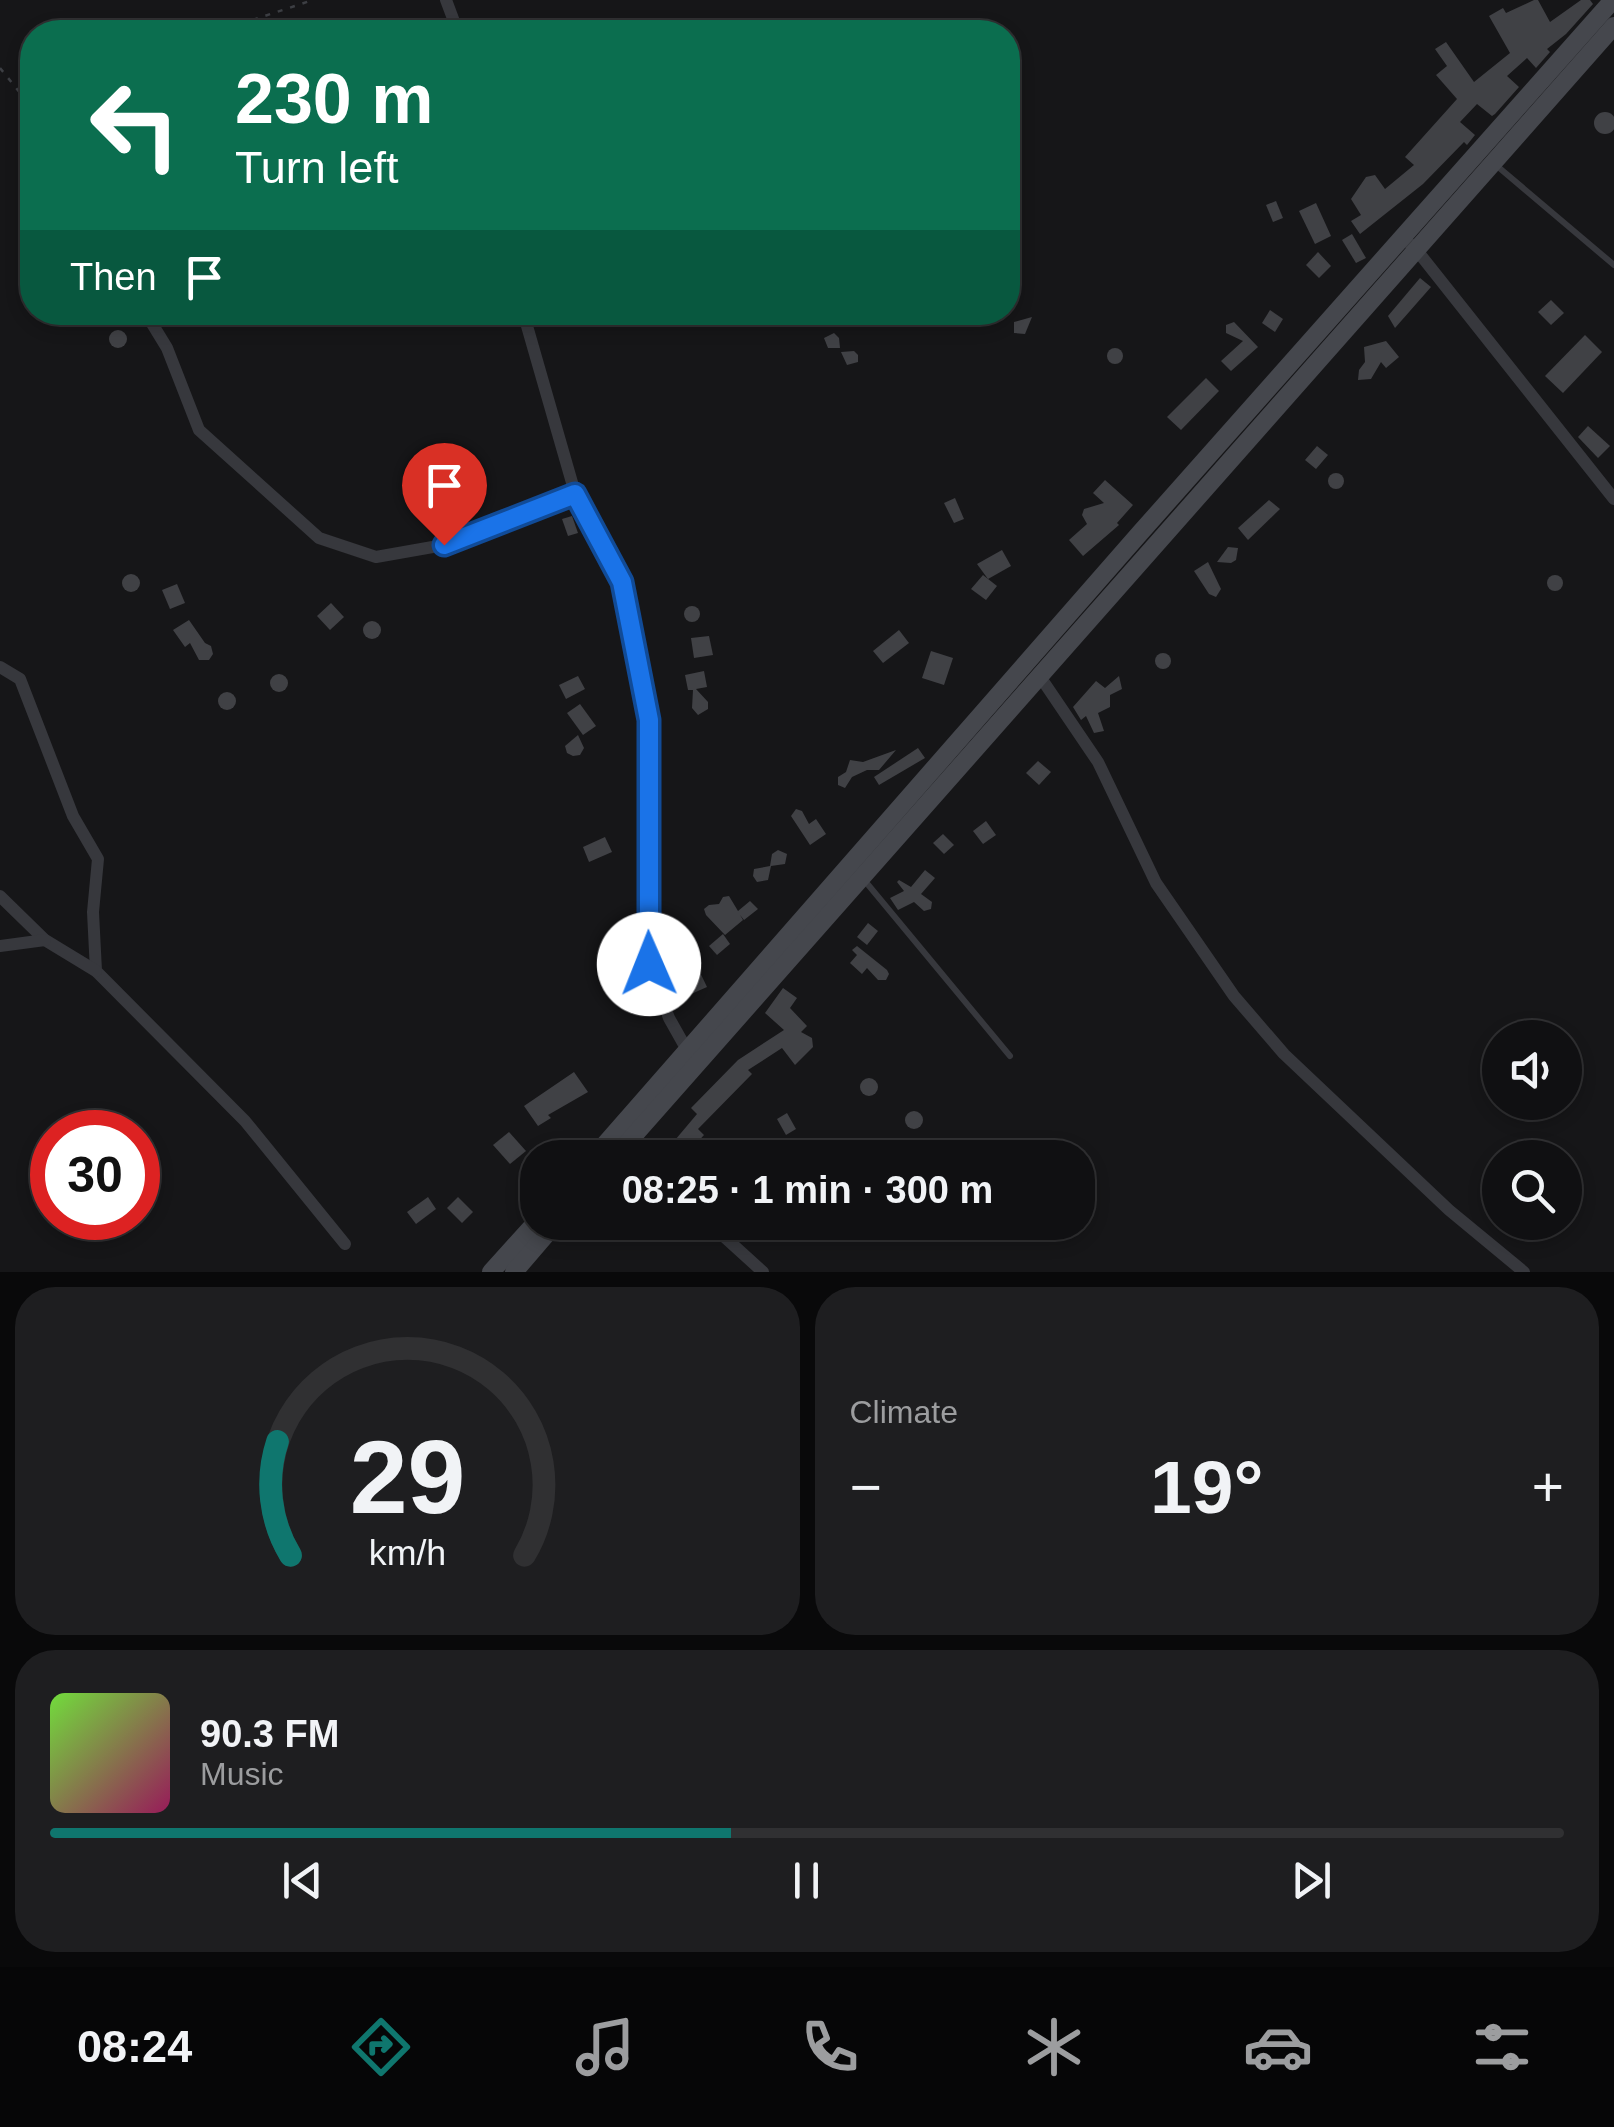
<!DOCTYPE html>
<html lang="en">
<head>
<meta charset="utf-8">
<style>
  :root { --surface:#101012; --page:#1e1e20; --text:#f1f3f6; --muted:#9c9d9f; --line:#303032; --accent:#0f766e }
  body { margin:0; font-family:Helvetica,sans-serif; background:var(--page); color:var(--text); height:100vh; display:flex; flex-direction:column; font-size:38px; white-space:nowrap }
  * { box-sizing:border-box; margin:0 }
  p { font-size:32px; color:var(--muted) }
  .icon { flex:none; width:55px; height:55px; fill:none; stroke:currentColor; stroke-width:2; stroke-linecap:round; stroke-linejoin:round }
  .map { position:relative; height:1272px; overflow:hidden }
  .sheet { display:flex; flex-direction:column; gap:15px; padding:15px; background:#09090a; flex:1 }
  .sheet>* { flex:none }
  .banner { position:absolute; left:20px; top:20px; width:1000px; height:305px; border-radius:40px; box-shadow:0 5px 15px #0003,0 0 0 2px var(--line); background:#0b6e4f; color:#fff; overflow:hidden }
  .tools { position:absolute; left:1482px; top:1020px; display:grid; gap:20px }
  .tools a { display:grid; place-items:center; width:100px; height:100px; border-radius:50%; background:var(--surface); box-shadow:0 5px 15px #0003,0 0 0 2px var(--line); font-size:50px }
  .speed { position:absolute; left:30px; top:1110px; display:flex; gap:20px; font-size:50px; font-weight:700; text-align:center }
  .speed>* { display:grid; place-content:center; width:130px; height:130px; border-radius:50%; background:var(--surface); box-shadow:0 5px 15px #0003,0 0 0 2px var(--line); line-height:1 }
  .speed .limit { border:15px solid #d22; background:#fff; color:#111 }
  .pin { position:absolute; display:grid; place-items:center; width:85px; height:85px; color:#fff; margin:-102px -42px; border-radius:50% 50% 50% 0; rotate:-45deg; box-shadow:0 0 10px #0007 }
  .pin .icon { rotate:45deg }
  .me { position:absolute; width:110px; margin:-55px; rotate:359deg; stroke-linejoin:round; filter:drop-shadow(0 0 8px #0008) }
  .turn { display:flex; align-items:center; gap:35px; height:210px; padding:0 50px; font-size:45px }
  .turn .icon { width:130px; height:130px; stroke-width:2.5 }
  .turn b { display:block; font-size:70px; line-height:85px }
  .then { display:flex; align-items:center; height:95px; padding:0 50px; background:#0003; gap:20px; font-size:38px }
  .big { font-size:75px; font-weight:600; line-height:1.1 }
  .sheet .tile { flex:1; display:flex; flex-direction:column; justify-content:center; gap:15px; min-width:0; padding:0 35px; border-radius:40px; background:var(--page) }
  .sheet .dial { align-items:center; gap:0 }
  .dial svg { height:260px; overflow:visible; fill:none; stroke:var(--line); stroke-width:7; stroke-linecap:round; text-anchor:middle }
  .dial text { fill:var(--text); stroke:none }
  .song { display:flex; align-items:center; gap:30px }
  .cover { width:120px; height:120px; border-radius:15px; background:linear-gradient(135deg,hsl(100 70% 55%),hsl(330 70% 35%)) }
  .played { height:10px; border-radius:5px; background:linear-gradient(90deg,var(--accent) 45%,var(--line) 45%) }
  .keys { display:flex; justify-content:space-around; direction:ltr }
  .heat { display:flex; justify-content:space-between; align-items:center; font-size:55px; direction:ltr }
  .sheet .tiles { flex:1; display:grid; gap:15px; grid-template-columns:1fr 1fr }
  .tile:last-child { grid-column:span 2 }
  .trip { position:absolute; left:520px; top:1140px; width:575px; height:100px; border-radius:40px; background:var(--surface); box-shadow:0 5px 15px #0003,0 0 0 2px var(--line); font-weight:600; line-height:100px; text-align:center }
  .menu { display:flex; height:160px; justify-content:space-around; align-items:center; background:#060607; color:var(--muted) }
  .menu .icon { width:70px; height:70px }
  .menu .on { color:var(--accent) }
  .menu b { font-size:45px; color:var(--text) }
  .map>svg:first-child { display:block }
</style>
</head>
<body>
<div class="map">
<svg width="1614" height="1272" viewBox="0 0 1614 1272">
  <rect width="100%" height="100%" fill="#161618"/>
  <!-- building -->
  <g fill="#404145">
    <polygon points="1534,0 1538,0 1550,22 1581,0 1590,0 1593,4 1566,34 1547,49 1550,52 1536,68 1527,58 1507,76 1519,87 1495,114 1492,116 1477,104 1460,122 1475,135 1467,145 1464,142 1423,184 1360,234 1351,221 1361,215 1351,199 1366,177 1375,175 1385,189 1414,165 1405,157 1457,99 1436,75 1447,66 1435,49 1446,42 1474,82 1510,53 1489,16 1503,8 1506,13"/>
    <circle cx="1605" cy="123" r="11"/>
    <polygon points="1276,201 1283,218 1273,222 1266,205"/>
    <polygon points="1316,203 1331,236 1315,244 1299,211"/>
    <polygon points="1352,234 1366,258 1356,263 1342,240"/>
    <polygon points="1318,252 1331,266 1319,278 1306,265"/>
    <polygon points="1420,278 1431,287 1395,328 1388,316"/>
    <polygon points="1551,300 1564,313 1551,325 1538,312"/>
    <polygon points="1270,310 1283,319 1275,332 1262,323"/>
    <polygon points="1032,317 1025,334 1014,333 1014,322"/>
    <polygon points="1234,322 1258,347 1231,371 1221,361 1243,341 1226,333 1226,325"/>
    <circle cx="118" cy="339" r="9"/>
    <polygon points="834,333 839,338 840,348 828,348 824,338"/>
    <polygon points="1585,335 1602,352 1563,393 1545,376"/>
    <polygon points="1386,341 1399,357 1386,368 1381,362 1371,379 1358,380 1359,370 1365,362 1364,347"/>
    <circle cx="1115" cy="356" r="8"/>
    <polygon points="854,351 858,355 858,362 847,365 841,352"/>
    <polygon points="1206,378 1219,391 1181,430 1167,417"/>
    <polygon points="1588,426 1610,446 1598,458 1578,437"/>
    <polygon points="1317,446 1328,455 1316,469 1305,460"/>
    <circle cx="1336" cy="481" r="8"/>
    <polygon points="1105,480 1133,505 1117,523 1119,525 1083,556 1069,540 1087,524 1082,515 1084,509 1104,503 1093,493"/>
    <polygon points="955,498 964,519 954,523 944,503"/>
    <polygon points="1269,500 1280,509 1248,540 1238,528"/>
    <polygon points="572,516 578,533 568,536 562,519"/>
    <polygon points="1228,547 1238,548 1236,560 1231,563 1217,562"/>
    <polygon points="1002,550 1011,566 988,579 977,564"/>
    <polygon points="1208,562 1221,589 1216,597 1209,594 1194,571"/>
    <circle cx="131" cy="583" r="9"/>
    <circle cx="1555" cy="583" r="8"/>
    <polygon points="983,575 997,586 986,600 971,589"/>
    <polygon points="177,584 185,603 170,609 162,590"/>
    <polygon points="331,603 344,617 330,630 317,616"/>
    <circle cx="692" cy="614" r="8"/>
    <polygon points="189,620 205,643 211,646 213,654 209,660 199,660 190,643 185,647 173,630"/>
    <circle cx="372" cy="630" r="9"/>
    <polygon points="899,630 909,643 883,663 873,651"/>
    <polygon points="709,636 713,655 694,658 691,638"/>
    <polygon points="931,651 953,658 944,685 922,678"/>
    <circle cx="1163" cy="661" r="8"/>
    <polygon points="704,671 707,687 696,689 708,702 708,709 698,715 692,708 693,690 688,690 685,675"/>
    <circle cx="279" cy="683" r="9"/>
    <polygon points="578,676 585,689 566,699 559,685"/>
    <polygon points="1119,676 1122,689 1110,695 1110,707 1098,713 1104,731 1094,733 1086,716 1081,720 1073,707 1096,681 1105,688"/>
    <circle cx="227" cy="701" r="9"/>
    <polygon points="580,704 596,726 583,735 567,713"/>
    <polygon points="578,735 584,748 580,755 573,756 567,753 565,746"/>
    <polygon points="918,748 925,758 879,785 874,777"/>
    <polygon points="896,750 879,770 867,770 852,777 845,788 838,785 838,777 846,772 850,760 863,762"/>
    <polygon points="1038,761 1051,772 1039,785 1026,773"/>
    <polygon points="796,809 802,811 809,824 816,819 826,834 810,845 791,816"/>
    <polygon points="986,821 996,835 983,844 973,831"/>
    <polygon points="943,834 954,845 944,854 933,843"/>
    <polygon points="605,837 612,852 589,862 583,847"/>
    <polygon points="778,850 787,854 785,864 771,866 768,880 757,882 753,876 754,869 770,866 772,854"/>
    <polygon points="925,870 935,878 921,894 932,902 931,909 924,911 914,902 898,910 890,898 904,891 897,882 899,880 911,887"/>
    <polygon points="729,896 738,911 750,901 758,909 744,920 740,915 743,920 725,935 706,915 704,909 709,905 719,904 723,897"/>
    <polygon points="868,923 878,931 867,945 857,937"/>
    <polygon points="723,934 730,944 717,955 709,946"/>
    <polygon points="857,946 887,970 889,974 886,980 878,980 867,968 862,974 850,963 857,955 852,950"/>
    <polygon points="695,962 707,987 689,995 680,976 672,975 669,970 674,964"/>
    <polygon points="783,988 797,998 790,1008 807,1026 801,1032 812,1038 813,1047 795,1065 782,1048 748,1070 752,1074 698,1129 704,1135 683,1158 670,1146 697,1114 691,1108 738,1060 784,1030 765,1013"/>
    <polygon points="574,1072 588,1092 548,1115 551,1118 538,1126 524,1106"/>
    <circle cx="869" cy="1087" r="9"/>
    <circle cx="914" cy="1120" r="9"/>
    <polygon points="787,1113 796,1129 786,1135 777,1119"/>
    <polygon points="509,1132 526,1151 510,1164 493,1145"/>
    <polygon points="428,1197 436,1209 416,1224 407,1212"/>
    <polygon points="458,1197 473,1212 462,1223 447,1208"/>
    <polygon points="579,1222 610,1222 609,1233 602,1237"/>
  </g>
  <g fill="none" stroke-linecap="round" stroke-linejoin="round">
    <!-- path -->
    <g stroke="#3d3f44" stroke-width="2.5" stroke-dasharray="5 8" stroke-linecap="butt">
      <polyline points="216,32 313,0"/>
      <polyline points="0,68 21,94"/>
    </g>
    <!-- service -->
    <g stroke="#37383d" stroke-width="6">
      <polyline points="1497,166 1614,265"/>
      <polyline points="865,881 1010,1056"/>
    </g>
    <!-- minor -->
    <g stroke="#37383d" stroke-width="12">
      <polyline points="446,0 458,32"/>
      <polyline points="30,106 32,110"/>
      <polyline points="1402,237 1415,248 1614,499"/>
      <polyline points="145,312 167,348 199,430 319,538 376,557 444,545 575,493"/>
      <polyline points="523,312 575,493 622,582 649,721 649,964 669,1018 687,1050 693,1055"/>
      <polyline points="0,667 20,679 73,816 98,859 93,912 96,971 245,1121 345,1244"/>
      <polyline points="1039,675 1098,762 1156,883 1234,996 1284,1054 1449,1210 1524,1272"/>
      <polyline points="0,896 45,940 96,971"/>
      <polyline points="0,946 45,940"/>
      <polyline points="617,1141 636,1158"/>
      <polyline points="708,1222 763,1272"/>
    </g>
    <!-- secondary -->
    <g stroke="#45474d" stroke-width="18">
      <polyline points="593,1158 1140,533 1613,0"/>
      <polyline points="614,1158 1614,26"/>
      <polyline points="491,1272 538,1220"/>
      <polyline points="514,1272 557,1222"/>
    </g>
  </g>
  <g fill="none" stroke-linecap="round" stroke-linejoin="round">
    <defs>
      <polyline id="route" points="444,545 575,494 622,582 649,720 649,964"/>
    </defs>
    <!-- route casing -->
    <use href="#route" stroke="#114b97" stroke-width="25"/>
    <!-- route -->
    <use href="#route" stroke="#1a73e8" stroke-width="18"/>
  </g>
</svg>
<div class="tools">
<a><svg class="icon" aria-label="sound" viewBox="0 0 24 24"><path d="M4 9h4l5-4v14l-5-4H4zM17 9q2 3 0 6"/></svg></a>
<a><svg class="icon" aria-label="search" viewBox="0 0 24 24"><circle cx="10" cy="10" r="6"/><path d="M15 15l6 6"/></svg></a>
</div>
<div class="speed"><div class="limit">30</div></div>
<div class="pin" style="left:444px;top:545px;background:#d93025"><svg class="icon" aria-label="arrive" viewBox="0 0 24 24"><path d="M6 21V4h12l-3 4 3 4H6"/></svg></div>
<svg class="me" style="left:649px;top:964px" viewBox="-20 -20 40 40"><circle r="19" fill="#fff"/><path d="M0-13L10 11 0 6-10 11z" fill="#1a73e8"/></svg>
<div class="trip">08:25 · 1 min · 300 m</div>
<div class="banner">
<div class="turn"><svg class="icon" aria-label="left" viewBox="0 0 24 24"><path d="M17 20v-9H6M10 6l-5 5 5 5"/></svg><div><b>230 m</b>Turn left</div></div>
<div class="then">Then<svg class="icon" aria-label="arrive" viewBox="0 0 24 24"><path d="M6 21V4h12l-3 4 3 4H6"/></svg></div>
</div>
</div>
<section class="sheet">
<div class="tiles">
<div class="tile dial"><svg viewBox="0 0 100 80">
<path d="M14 69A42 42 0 1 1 86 69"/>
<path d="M14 69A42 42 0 0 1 10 34" stroke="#0f766e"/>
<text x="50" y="56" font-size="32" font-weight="700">29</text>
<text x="50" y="72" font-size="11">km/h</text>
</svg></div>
<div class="tile"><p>Climate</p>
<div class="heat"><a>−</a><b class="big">19°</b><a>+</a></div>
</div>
<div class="tile">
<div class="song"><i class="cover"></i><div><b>90.3 FM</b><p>Music</p></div></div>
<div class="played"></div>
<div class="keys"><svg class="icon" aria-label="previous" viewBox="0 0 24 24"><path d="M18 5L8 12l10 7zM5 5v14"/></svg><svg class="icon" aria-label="pause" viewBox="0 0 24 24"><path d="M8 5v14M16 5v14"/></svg><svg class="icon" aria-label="next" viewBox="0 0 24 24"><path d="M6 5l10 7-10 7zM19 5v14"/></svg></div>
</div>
</div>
</section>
<nav class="menu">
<b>08:24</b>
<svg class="icon on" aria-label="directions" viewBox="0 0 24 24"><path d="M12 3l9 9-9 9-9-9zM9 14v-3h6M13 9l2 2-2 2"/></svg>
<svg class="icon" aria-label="music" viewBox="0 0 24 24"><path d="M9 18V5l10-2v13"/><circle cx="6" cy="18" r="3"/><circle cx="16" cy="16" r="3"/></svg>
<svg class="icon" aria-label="phone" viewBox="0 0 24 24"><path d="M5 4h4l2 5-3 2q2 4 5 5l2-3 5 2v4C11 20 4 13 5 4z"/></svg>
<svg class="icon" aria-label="climate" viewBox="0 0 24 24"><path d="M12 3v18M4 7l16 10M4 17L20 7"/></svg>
<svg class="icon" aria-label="car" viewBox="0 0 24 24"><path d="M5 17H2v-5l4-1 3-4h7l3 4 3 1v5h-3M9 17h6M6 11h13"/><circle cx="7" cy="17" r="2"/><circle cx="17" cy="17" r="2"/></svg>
<svg class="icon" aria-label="filters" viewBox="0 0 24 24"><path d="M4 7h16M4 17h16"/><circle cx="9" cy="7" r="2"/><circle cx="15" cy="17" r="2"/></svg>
</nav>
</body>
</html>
